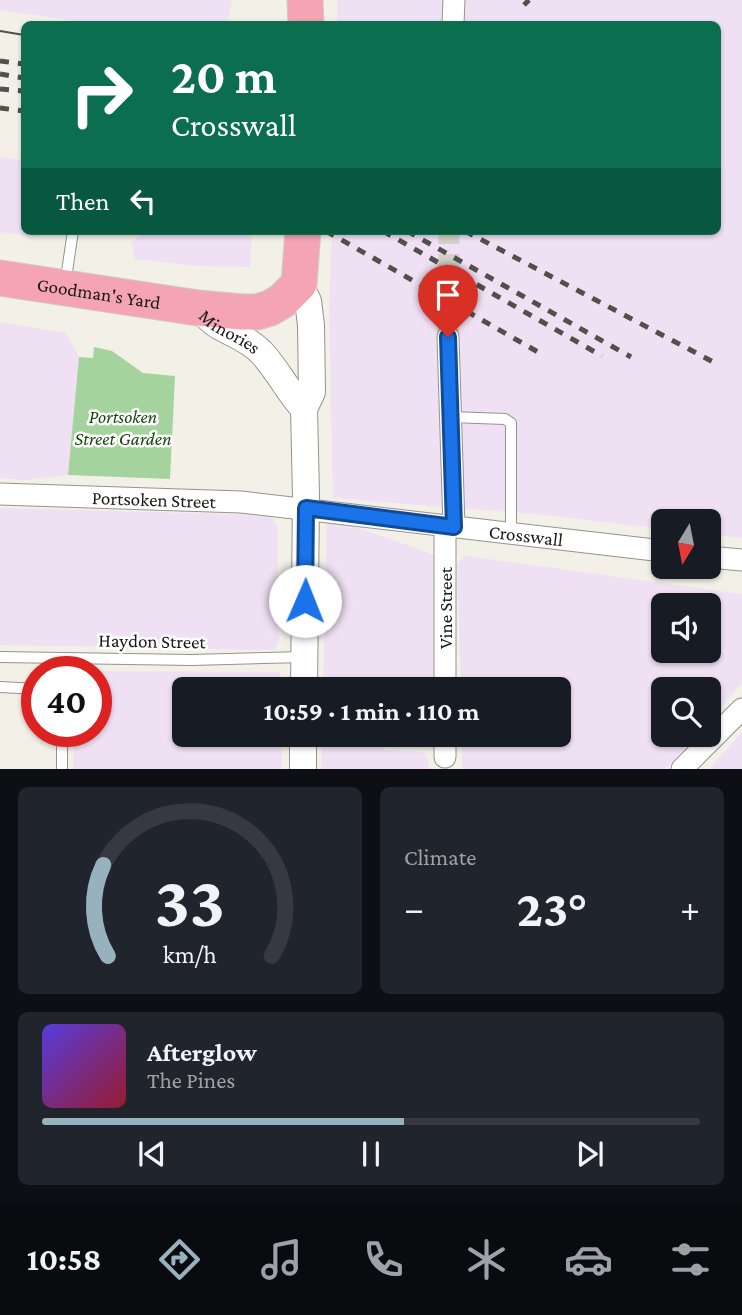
<!DOCTYPE html>
<html lang="en">
<head>
<meta charset="utf-8">
<style>
  :root { --surface:#171b24; --page:#20242c; --text:#f1f3f6; --muted:#9ea1a6; --line:#363941; --accent:#97b1bf }
  body { margin:0; font-family:"Crimson Pro",serif; background:var(--page); color:var(--text); height:100vh; display:flex; flex-direction:column; font-size:26px; white-space:nowrap }
  * { box-sizing:border-box; margin:0 }
  p { font-size:23px; color:var(--muted) }
  .icon { flex:none; width:38px; height:38px; fill:none; stroke:currentColor; stroke-width:2; stroke-linecap:round; stroke-linejoin:round }
  .map { position:relative; height:769px; overflow:hidden }
  .drawer { display:flex; flex-direction:column; gap:18px; padding:18px; background:#0d0f14; flex:1 }
  .drawer>* { flex:none }
  .hud { position:absolute; left:21px; top:21px; width:700px; height:214px; border-radius:10px; box-shadow:0 2px 5px #0004; background:#0b6e4f; color:#fff; overflow:hidden }
  .needle { width:46px; rotate:190deg }
  .controls { position:absolute; left:651px; top:509px; display:grid; gap:14px }
  .controls a { display:grid; place-items:center; width:70px; height:70px; border-radius:10px; background:var(--surface); box-shadow:0 2px 5px #0004; font-size:35px }
  .speed { position:absolute; left:21px; top:656px; display:flex; gap:14px; font-size:35px; font-weight:700; text-align:center }
  .speed>* { display:grid; place-content:center; width:91px; height:91px; border-radius:50%; background:var(--surface); box-shadow:0 2px 5px #0004; line-height:1 }
  .speed .limit { border:10px solid #d22; background:#fff; color:#111 }
  .pin { position:absolute; display:grid; place-items:center; width:60px; height:60px; color:#fff; margin:-72px -30px; border-radius:50% 50% 50% 0; rotate:-45deg; box-shadow:0 0 7px #0007 }
  .pin .icon { rotate:45deg }
  .me { position:absolute; width:77px; margin:-38px; rotate:1deg; stroke-linejoin:round; filter:drop-shadow(0 0 5px #0008) }
  .turn { display:flex; align-items:center; gap:24px; height:147px; padding:0 35px; font-size:32px }
  .turn .icon { width:91px; height:91px; stroke-width:2.5 }
  .turn b { display:block; font-size:49px; line-height:60px }
  .then { display:flex; align-items:center; height:66px; padding:0 35px; background:#0003; gap:14px; font-size:26px }
  .big { font-size:52px; font-weight:700; line-height:1.1 }
  .drawer .tile { flex:1; display:flex; flex-direction:column; justify-content:center; gap:10px; min-width:0; padding:0 24px; border-radius:10px; background:var(--page) }
  .drawer .dial { align-items:center; gap:0 }
  .dial svg { height:182px; overflow:visible; fill:none; stroke:var(--line); stroke-width:7; stroke-linecap:round; text-anchor:middle }
  .dial text { fill:var(--text); stroke:none }
  .song { display:flex; align-items:center; gap:21px }
  .cover { width:84px; height:84px; border-radius:10px; background:linear-gradient(135deg,hsl(250 70% 55%),hsl(350 70% 35%)) }
  .played { height:7px; border-radius:4px; background:linear-gradient(90deg,var(--accent) 55%,var(--line) 55%) }
  .keys { display:flex; justify-content:space-around; direction:ltr }
  .heat { display:flex; justify-content:space-between; align-items:center; font-size:38px; direction:ltr }
  .drawer .tiles { flex:1; display:grid; gap:18px; grid-template-columns:1fr 1fr }
  .tile:last-child { grid-column:span 2 }
  .trip { position:absolute; left:172px; top:677px; width:399px; height:70px; border-radius:10px; background:var(--surface); box-shadow:0 2px 5px #0004; font-weight:700; line-height:70px; text-align:center }
  .tab-bar { display:flex; height:112px; justify-content:space-around; align-items:center; background:#090b0e; color:var(--muted) }
  .tab-bar .icon { width:49px; height:49px }
  .tab-bar .current { color:var(--accent) }
  .tab-bar b { font-size:32px; color:var(--text) }
  .map>svg:first-child { display:block }
</style>
</head>
<body>
<div class="map">
<svg width="742" height="769" viewBox="0 0 742 769">
  <rect width="100%" height="100%" fill="#f3f0e8"/>
  <!-- commercial -->
  <g fill="#efe0f3" fill-rule="evenodd">
    <polygon points="0,0 232,0 227,24 94,24 0,10"/>
    <polygon points="337,0 742,0 742,538 709,534 709,522 663,522 663,529 544,515 333,498 329,307 332,231 718,231 718,24 337,24"/>
    <polygon points="0,157 24,161 24,231 40,231 39,237 0,232"/>
    <polygon points="144,231 230,231 252,235 250,267 196,266 135,259 131,243"/>
    <polygon points="0,322 66,333 79,357 68,475 25,480 0,478"/>
    <polygon points="0,508 270,515 277,526 279,641 274,650 0,645"/>
    <polygon points="327,517 435,555 436,670 431,679 384,681 383,689 323,690"/>
    <path d="M466,556L742,594V683L709,721V690H663V735H696L666,769H462V735H558V690L461,689L457,563ZM663,606H709V651H663Z"/>
    <polygon points="73,671 280,672 280,689 184,690 184,735 281,735 282,769 73,769 74,732 96,732 96,672"/>
    <polygon points="742,732 742,769 709,769"/>
    <polygon points="322,735 383,735 383,750 423,752 428,759 429,769 321,769"/>
  </g>
  <!-- green -->
  <polygon fill="#a5d39d" points="94,347 112,351 143,373 175,376 170,479 68,475 79,357 93,358"/>
  <g fill="none" stroke-linecap="round" stroke-linejoin="round">
    <!-- minor-tunnel -->
    <polyline stroke="#d2d0c9" stroke-width="21" stroke-dasharray="21 10" stroke-linecap="butt" points="448,337 449,231"/>
    <defs>
      <g id="service">
        <polyline points="65,285 73,231"/>
        <polyline points="451,417 505,419 511,423 511,534"/>
        <polyline points="0,657 191,660 304,657"/>
        <polyline points="61,672 62,658"/>
        <polyline points="0,687 37,689"/>
        <polyline points="62,732 62,769"/>
      </g>
      <g id="minor">
        <polyline points="453,24 454,0"/>
        <polyline points="448,337 454,527"/>
        <path id="s1" d="M0,494L241,502L663,551"/>
        <polyline points="709,557 742,560"/>
        <polyline points="445,690 445,526"/>
        <polyline points="445,735 445,757"/>
        <polyline points="682,769 742,709"/>
      </g>
      <g id="tertiary">
        <polyline points="299,284 308,301 311,325 312,392 304,409 306,496 304,690"/>
        <path id="s2" d="M198,308C205,314 211,322 219,326C234,335 248,339 261,352C278,370 288,392 304,409"/>
        <polyline points="303,769 303,735"/>
      </g>
      <g id="trunk">
        <polyline points="305,0 306,24"/>
        <path id="s3" d="M0,278L198,308L242,312H257L270,308L282,301L299,284L303,231"/>
      </g>
    </defs>
    <!-- service casing -->
    <use href="#service" stroke="#96938c" stroke-width="12"/>
    <!-- minor casing -->
    <use href="#minor" stroke="#96938c" stroke-width="23"/>
    <!-- tertiary casing -->
    <use href="#tertiary" stroke="#96938c" stroke-width="28"/>
    <!-- trunk casing -->
    <use href="#trunk" stroke="#cdcccc" stroke-width="37"/>
    <!-- service -->
    <use href="#service" stroke="#fff" stroke-width="10"/>
    <!-- minor -->
    <use href="#minor" stroke="#fff" stroke-width="21"/>
    <!-- tertiary -->
    <use href="#tertiary" stroke="#fff" stroke-width="26"/>
    <!-- trunk -->
    <use href="#trunk" stroke="#f4a4b3" stroke-width="35"/>
    <!-- tram -->
    <polyline stroke="#52504c" stroke-width="2" points="0,31 24,35"/>
    <!-- rail -->
    <g stroke="#52504c" stroke-width="5" stroke-dasharray="9 9" stroke-linecap="butt">
      <polyline points="524,5 529,0"/>
      <polyline points="0,61 24,64"/>
      <polyline points="0,74 24,78"/>
      <polyline points="0,89 24,91"/>
      <polyline points="0,108 24,111"/>
      <polyline points="326,231 538,352"/>
      <polyline points="383,231 602,356"/>
      <polyline points="407,231 631,357"/>
      <polyline points="465,231 719,365"/>
    </g>
  </g>
  <g fill="none" stroke-linecap="round" stroke-linejoin="round">
    <defs>
      <polyline id="route" points="305,601 306,508 454,527 448,337"/>
    </defs>
    <!-- route casing -->
    <use href="#route" stroke="#114b97" stroke-width="18"/>
    <!-- route -->
    <use href="#route" stroke="#1a73e8" stroke-width="12"/>
  </g>
  <g text-anchor="middle" dominant-baseline="central" stroke-width="5" stroke-linejoin="round" paint-order="stroke">
    <!-- street labels -->
    <g font-size="19" fill="#1a1917" stroke="#fff">
      <text stroke="none"><textPath href="#s3" startOffset="100">Goodman's Yard</textPath></text>
      <text stroke="none"><textPath href="#s2" startOffset="40">Minories</textPath></text>
      <text stroke="none"><textPath href="#s1" startOffset="154">Portsoken Street</textPath></text>
      <text stroke="none"><textPath href="#s1" startOffset="528">Crosswall</textPath></text>
      <text transform="translate(445 608) rotate(-90)">Vine Street</text>
      <text transform="translate(152 641) rotate(1)">Haydon Street</text>
    </g>
    <!-- park labels -->
    <g font-size="19" font-style="italic" fill="#194610" stroke="#fff">
      <text x="123" y="416">Portsoken<tspan x="123" dy="22">Street Garden</tspan></text>
    </g>
  </g>
</svg>
<div class="controls">
<a><svg class="needle" viewBox="-14 -14 28 28"><path d="M0-13l5 13h-10z" fill="#e53935"/><path d="M0 13l5-13h-10z" fill="#9ea1a6"/></svg></a>
<a><svg class="icon" aria-label="sound" viewBox="0 0 24 24"><path d="M4 9h4l5-4v14l-5-4H4zM17 9q2 3 0 6"/></svg></a>
<a><svg class="icon" aria-label="search" viewBox="0 0 24 24"><circle cx="10" cy="10" r="6"/><path d="M15 15l6 6"/></svg></a>
</div>
<div class="speed"><div class="limit">40</div></div>
<div class="pin" style="left:448px;top:337px;background:#d93025"><svg class="icon" aria-label="arrive" viewBox="0 0 24 24"><path d="M6 21V4h12l-3 4 3 4H6"/></svg></div>
<svg class="me" style="left:305px;top:601px" viewBox="-20 -20 40 40"><circle r="19" fill="#fff"/><path d="M0-13L10 11 0 6-10 11z" fill="#1a73e8"/></svg>
<div class="trip">10:59 · 1 min · 110 m</div>
<div class="hud">
<div class="turn"><svg class="icon" aria-label="right" viewBox="0 0 24 24"><path d="M7 20v-9h11M14 6l5 5-5 5"/></svg><div><b>20 m</b>Crosswall</div></div>
<div class="then">Then<svg class="icon" aria-label="left" viewBox="0 0 24 24"><path d="M17 20v-9H6M10 6l-5 5 5 5"/></svg></div>
</div>
</div>
<section class="drawer">
<div class="tiles">
<div class="tile dial"><svg viewBox="0 0 100 80">
<path d="M14 69A42 42 0 1 1 86 69"/>
<path d="M14 69A42 42 0 0 1 12 29" stroke="#97b1bf"/>
<text x="50" y="56" font-size="32" font-weight="700">33</text>
<text x="50" y="72" font-size="11">km/h</text>
</svg></div>
<div class="tile"><p>Climate</p>
<div class="heat"><a>−</a><b class="big">23°</b><a>+</a></div>
</div>
<div class="tile">
<div class="song"><i class="cover"></i><div><b>Afterglow</b><p>The Pines</p></div></div>
<div class="played"></div>
<div class="keys"><svg class="icon" aria-label="previous" viewBox="0 0 24 24"><path d="M18 5L8 12l10 7zM5 5v14"/></svg><svg class="icon" aria-label="pause" viewBox="0 0 24 24"><path d="M8 5v14M16 5v14"/></svg><svg class="icon" aria-label="next" viewBox="0 0 24 24"><path d="M6 5l10 7-10 7zM19 5v14"/></svg></div>
</div>
</div>
</section>
<nav class="tab-bar">
<b>10:58</b>
<svg class="icon current" aria-label="directions" viewBox="0 0 24 24"><path d="M12 3l9 9-9 9-9-9zM9 14v-3h6M13 9l2 2-2 2"/></svg>
<svg class="icon" aria-label="music" viewBox="0 0 24 24"><path d="M9 18V5l10-2v13"/><circle cx="6" cy="18" r="3"/><circle cx="16" cy="16" r="3"/></svg>
<svg class="icon" aria-label="phone" viewBox="0 0 24 24"><path d="M5 4h4l2 5-3 2q2 4 5 5l2-3 5 2v4C11 20 4 13 5 4z"/></svg>
<svg class="icon" aria-label="climate" viewBox="0 0 24 24"><path d="M12 3v18M4 7l16 10M4 17L20 7"/></svg>
<svg class="icon" aria-label="car" viewBox="0 0 24 24"><path d="M5 17H2v-5l4-1 3-4h7l3 4 3 1v5h-3M9 17h6M6 11h13"/><circle cx="7" cy="17" r="2"/><circle cx="17" cy="17" r="2"/></svg>
<svg class="icon" aria-label="filters" viewBox="0 0 24 24"><path d="M4 7h16M4 17h16"/><circle cx="9" cy="7" r="2"/><circle cx="15" cy="17" r="2"/></svg>
</nav>
</body>
</html>
